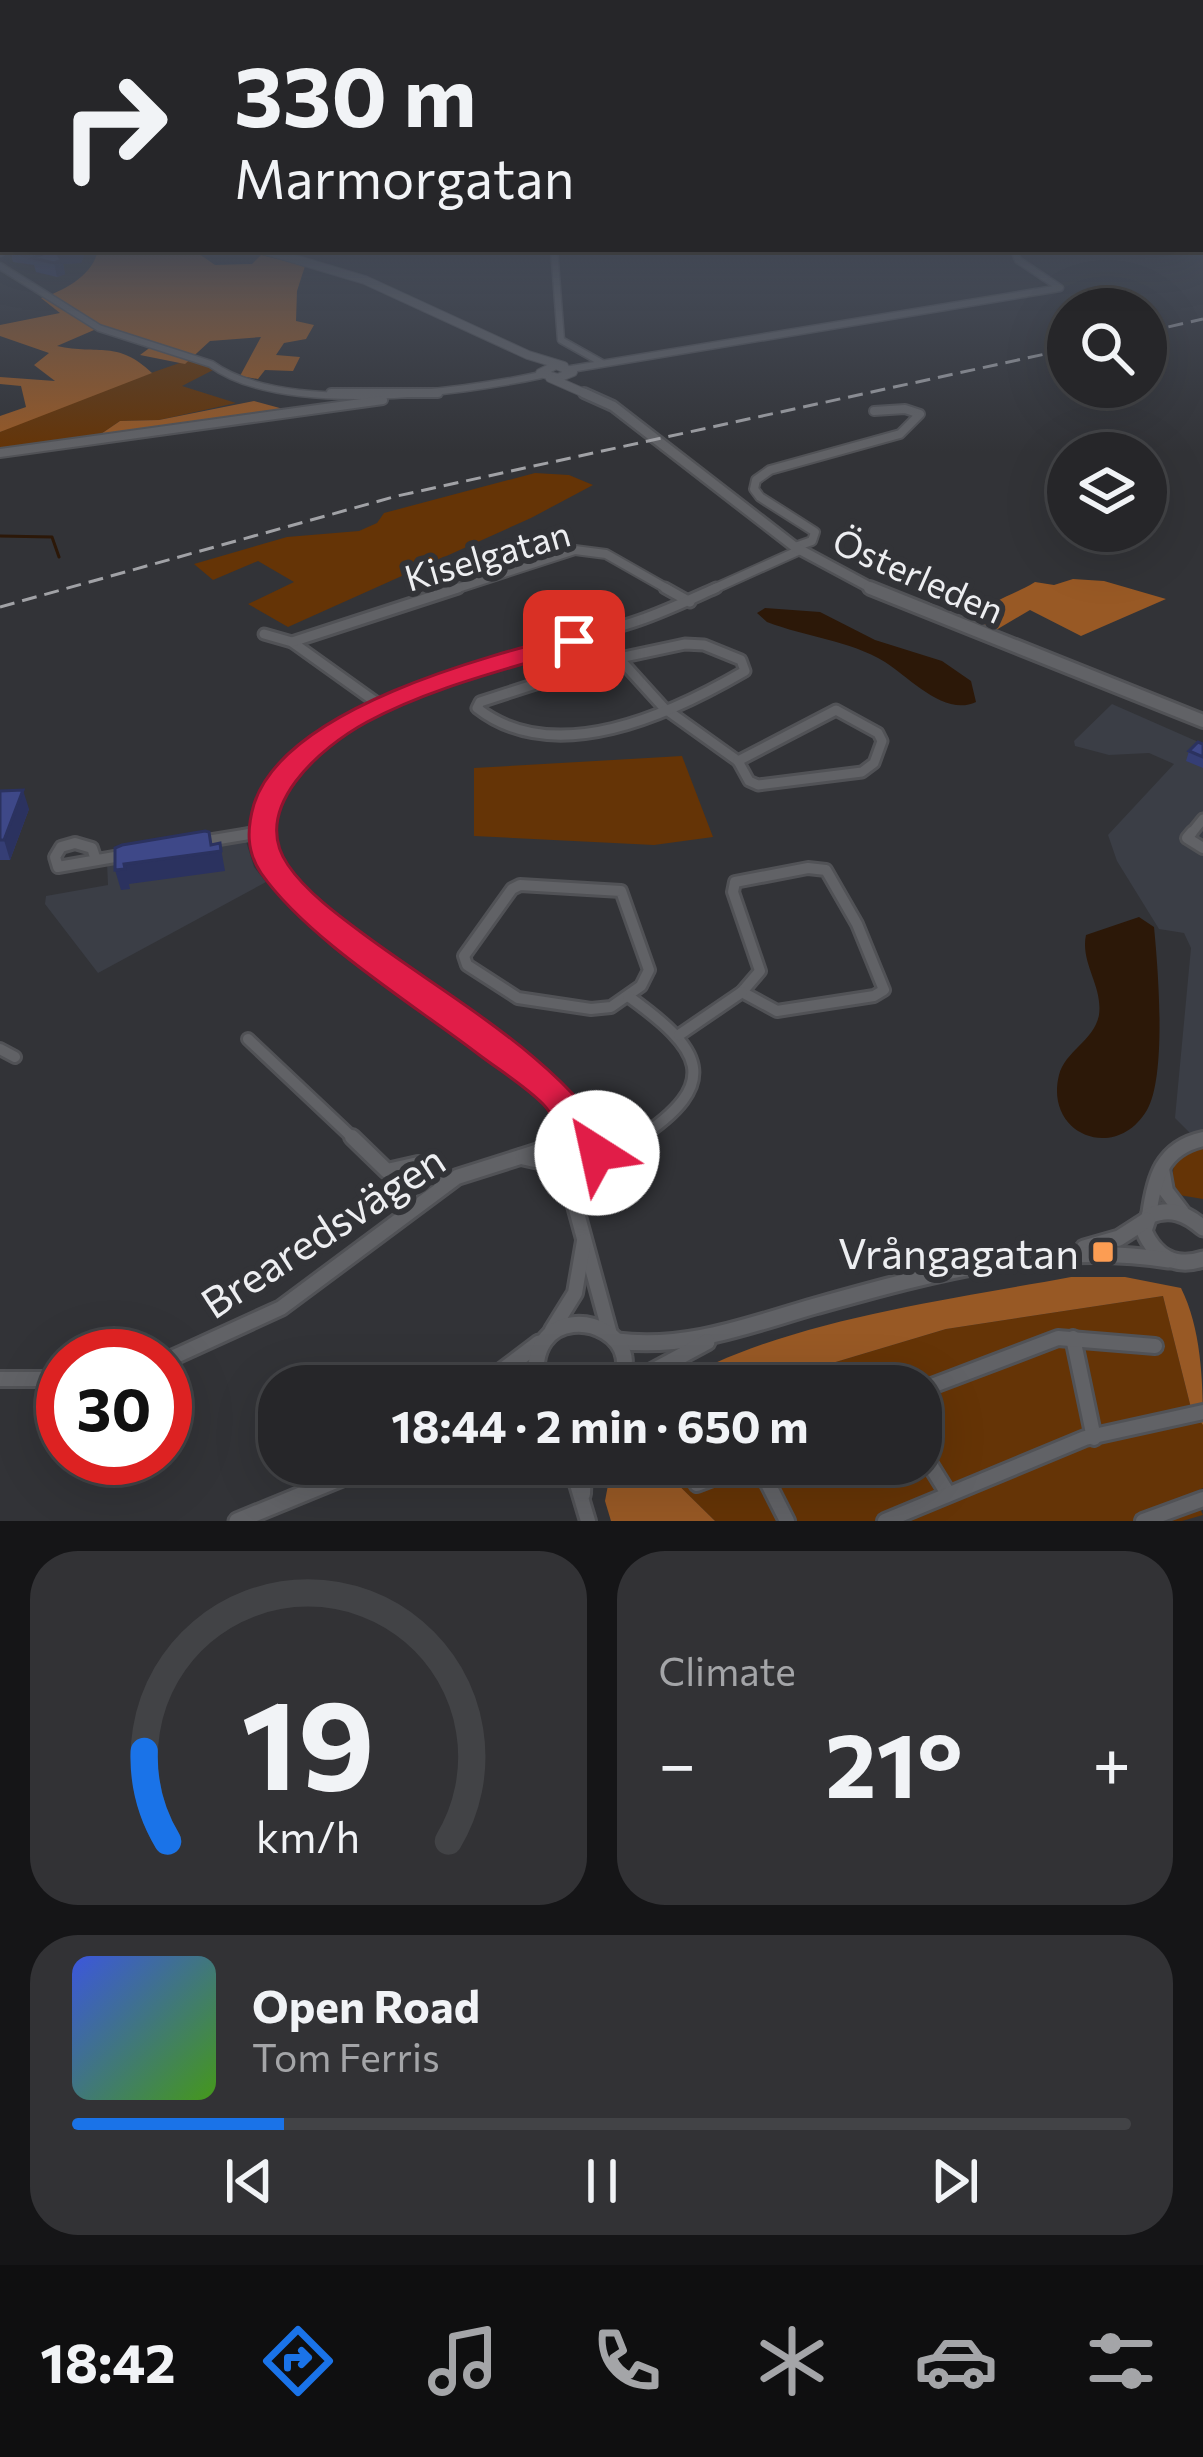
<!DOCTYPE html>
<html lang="en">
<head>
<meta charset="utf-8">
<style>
  :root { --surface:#262629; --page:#323235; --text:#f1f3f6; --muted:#a4a5a8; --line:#424346; --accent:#1a73e8 }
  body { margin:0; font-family:Commissioner,sans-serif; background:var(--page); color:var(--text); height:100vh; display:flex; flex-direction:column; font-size:45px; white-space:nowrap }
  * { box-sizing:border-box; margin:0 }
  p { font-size:39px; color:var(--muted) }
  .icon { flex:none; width:66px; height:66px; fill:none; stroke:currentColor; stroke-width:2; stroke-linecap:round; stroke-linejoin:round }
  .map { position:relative; height:1521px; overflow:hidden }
  .details { display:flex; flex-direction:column; gap:30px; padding:30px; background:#151517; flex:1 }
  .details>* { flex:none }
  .guide { position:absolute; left:0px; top:0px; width:1203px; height:252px; box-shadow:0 12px 48px #0002,0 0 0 3px var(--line); background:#262629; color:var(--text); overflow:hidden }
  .fabs { position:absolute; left:1047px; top:288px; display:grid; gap:24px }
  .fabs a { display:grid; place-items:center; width:120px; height:120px; border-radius:50%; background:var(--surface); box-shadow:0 12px 48px #0002,0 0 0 3px var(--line); font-size:60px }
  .speed { position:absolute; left:36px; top:1329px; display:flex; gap:24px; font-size:60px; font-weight:700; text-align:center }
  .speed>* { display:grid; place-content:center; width:156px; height:156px; border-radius:50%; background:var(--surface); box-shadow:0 12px 48px #0002,0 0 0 3px var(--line); line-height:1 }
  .speed .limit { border:18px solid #d22; background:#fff; color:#111 }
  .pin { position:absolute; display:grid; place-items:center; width:102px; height:102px; color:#fff; margin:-51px; border-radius:24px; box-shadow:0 6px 18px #0006 }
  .me { position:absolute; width:132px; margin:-66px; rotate:325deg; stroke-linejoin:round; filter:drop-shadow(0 0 9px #0008) }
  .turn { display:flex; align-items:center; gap:42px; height:252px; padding:0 36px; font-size:54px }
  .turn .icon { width:156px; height:156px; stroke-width:2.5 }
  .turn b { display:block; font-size:84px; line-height:102px }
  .big { font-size:90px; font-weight:700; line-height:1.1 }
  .details .widget { flex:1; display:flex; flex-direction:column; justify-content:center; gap:18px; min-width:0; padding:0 42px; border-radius:48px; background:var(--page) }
  .details .dial { align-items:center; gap:0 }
  .dial svg { height:312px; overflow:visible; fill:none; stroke:var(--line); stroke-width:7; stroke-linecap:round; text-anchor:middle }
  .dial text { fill:var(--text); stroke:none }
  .song { display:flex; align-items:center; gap:36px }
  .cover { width:144px; height:144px; border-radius:18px; background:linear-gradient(135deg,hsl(230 70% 55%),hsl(100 70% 35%)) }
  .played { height:12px; border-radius:6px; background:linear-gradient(90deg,var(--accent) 20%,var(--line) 20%) }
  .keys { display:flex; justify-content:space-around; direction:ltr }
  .heat { display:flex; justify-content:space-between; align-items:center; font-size:66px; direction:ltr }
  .details .tiles { flex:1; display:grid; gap:30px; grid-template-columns:1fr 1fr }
  .widget:last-child { grid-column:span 2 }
  .trip { position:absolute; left:258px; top:1365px; width:684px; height:120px; border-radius:48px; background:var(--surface); box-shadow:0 12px 48px #0002,0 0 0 3px var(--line); font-weight:700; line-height:120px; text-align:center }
  .tab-bar { display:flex; height:192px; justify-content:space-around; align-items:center; background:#0f0f10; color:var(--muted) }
  .tab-bar .icon { width:84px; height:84px }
  .tab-bar .selected { color:var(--accent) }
  .tab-bar b { font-size:54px; color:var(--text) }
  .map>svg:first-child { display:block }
</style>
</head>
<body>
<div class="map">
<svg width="1203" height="1521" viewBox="0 0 1203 1521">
  <rect width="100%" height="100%" fill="#323337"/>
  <!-- built -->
  <g fill="#3b3e46">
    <polygon points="1112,704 1203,744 1203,1146 1175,1118 1191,948 1184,933 1159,929 1117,861 1108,835 1174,764 1149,753 1109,755 1075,746 1074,741"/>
    <polygon points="245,838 254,867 266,882 98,973 45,904 46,896 108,885 107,863"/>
  </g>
  <!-- green -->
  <g fill="#653406">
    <polygon points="188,360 215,369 182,386 236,403 159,420 120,421 98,436 0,450 0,432 54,407"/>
    <polygon points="535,473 569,475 593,485 531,518 288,627 248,604 294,582 258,561 213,580 194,564 287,537 359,531 377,523 384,513"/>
    <polygon points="682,756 713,837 654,845 474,836 474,768"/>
    <polygon points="1203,1146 1203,1199 1179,1195 1172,1180 1174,1163 1190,1149"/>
    <polygon points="1163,1296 1191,1408 1203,1425 1203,1488 1192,1493 1203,1515 1182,1521 715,1521 657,1464 921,1464 921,1386 755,1386 946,1329"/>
  </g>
  <!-- forest -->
  <g fill="#985925">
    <path d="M98,249H192L215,265L252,264L261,255L305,266L297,291L296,321L314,325L306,339L284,343L276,355L300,357L293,371L265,370L258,379L240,376L261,337L210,341L185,364L140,355L152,346L101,327L57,346C99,355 118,340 152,373L0,432V416L26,407L21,386L0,384V377L55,381L34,365L49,353L0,336V325L60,313L41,298C64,291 94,275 98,249Z"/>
    <polygon points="254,401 287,410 98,436 120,421 159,420"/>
    <path d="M1073,579L1104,581L1166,599L1081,636L1030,610L991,633L973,620C994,598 1012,596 1035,582L1054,585Z"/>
    <path d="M1071,1277H1125L1181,1288C1201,1328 1203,1380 1203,1425L1191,1408L1163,1296L946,1329L755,1386H671C778,1321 948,1300 1071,1277Z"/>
    <polygon points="612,1464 657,1464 715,1521 611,1521 605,1501"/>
  </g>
  <!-- water -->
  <g fill="#2c1808">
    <path d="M765,608L820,612L875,640L942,661L971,681L976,702C945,717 910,678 885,662C849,640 806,637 767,622L757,613Z"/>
    <path d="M1139,917L1154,927C1158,968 1167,1075 1147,1110C1116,1163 1044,1135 1059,1075C1065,1051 1094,1041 1099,1015C1103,986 1080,963 1086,935Z"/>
  </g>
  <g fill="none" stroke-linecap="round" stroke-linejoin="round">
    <!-- stream -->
    <polyline stroke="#2c1808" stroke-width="3" points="0,536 52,537 59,557"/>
    <defs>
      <g id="minor-far4">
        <polyline points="554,249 561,340 602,363"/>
        <polyline points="0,253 7,249"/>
        <path d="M0,266L99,328L211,364C282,416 459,393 541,375"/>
        <polyline points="571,369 1060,288 1018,260 1014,249"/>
      </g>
      <g id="minor-far3">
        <polyline points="331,393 438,393"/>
        <polyline points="0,453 383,400"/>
        <polyline points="795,547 812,541 815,532 760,497 754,489 756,480 770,470 900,434 920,414 905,409 874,411"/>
        <polyline points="449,591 575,550 606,554 671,591"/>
        <polyline points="709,591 800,550"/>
      </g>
      <g id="minor-far2">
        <polyline points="665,588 690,602"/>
        <polyline points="264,634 292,642 380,705"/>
        <polyline points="597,634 664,708 738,761"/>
        <polyline points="292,642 458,588"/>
        <path d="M685,644L704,645L741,660L745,671C671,714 555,769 477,708L480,702L610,660Z"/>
        <polygon points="836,710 878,733 882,741 874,763 862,772 758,785 749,781 738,761"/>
        <polyline points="243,835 261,832"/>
        <path d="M261,835C263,822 265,802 271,790C319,699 546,652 640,620C666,611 691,599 716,588"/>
        <polyline points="1190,835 1203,819"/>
      </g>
      <g id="minor-far1">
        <path d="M261,832C278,920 452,1007 521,1063C548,1086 569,1111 588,1140"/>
        <polyline points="1192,832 1187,838 1203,848"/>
        <polyline points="201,842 261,832"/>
        <polyline points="96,860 92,848 75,843 61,847 55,857 58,867 126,855"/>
        <polygon points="808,868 826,870 857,924 884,990 874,996 777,1011 742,992 760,971 733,892 735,882"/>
        <polygon points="520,885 621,891 649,970 641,986 611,1007 591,1009 518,998 467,965 464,956 512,889"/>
        <path d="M628,996C700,1048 726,1082 636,1140"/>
        <polyline points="679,1035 742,992"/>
        <polyline points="248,1039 355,1140"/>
        <polyline points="0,1049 15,1057"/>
        <polyline points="1197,1140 1203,1139"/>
      </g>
      <g id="minor">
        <circle cx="577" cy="1155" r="18"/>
        <polyline points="352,1137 387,1171 418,1164 444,1184"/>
        <polyline points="521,1157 562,1166"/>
        <polyline points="594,1164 640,1137"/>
        <polyline points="565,1169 610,1334"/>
        <polyline points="1162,1169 1166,1191 1182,1212"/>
        <path d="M1149,1216C1154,1178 1162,1148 1203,1139"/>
        <polyline points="552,1330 575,1293 584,1241"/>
        <polyline points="1073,1338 1094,1438"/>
        <polyline points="165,1361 281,1308 457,1177 564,1143"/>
        <polyline points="0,1379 63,1379"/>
        <polyline points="921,1390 1058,1338 1155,1346"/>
        <polyline points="921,1450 947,1492"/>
        <polyline points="571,1464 588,1521"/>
        <polyline points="758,1464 787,1521"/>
        <polyline points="697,1484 749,1464"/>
        <polyline points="583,1494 584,1464"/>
        <polyline points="885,1521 1085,1438 1203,1412"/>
        <polyline points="1143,1521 1203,1499"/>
      </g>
      <g id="tertiary">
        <path d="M1203,1228C1186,1213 1170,1207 1149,1216L1144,1231C1155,1257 1176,1268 1203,1259"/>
        <polyline points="1084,1248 1119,1238 1147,1220"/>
        <path d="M617,1341C687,1350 749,1325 815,1306C933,1273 1046,1241 1169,1260"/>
        <polyline points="482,1386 539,1343"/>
        <path d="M537,1386C525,1304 616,1314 624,1357C626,1366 622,1377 620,1386"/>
        <polyline points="625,1386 707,1342"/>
        <polyline points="237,1521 376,1464"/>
      </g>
      <g id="secondary-far2">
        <polyline points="261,249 365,280 528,355 564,366"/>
        <polygon points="556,365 573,372 558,378 540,373"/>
        <polyline points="550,378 591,396"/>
      </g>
      <polyline id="secondary-far1" points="584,393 613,406 795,547 877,591"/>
      <polyline id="secondary" points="870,588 1203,721"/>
    </defs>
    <!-- minor-far4 casing -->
    <use href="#minor-far4" stroke="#515256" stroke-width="9"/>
    <!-- minor-far3 casing -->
    <use href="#minor-far3" stroke="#515256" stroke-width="12"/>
    <!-- minor-far2 casing -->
    <use href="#minor-far2" stroke="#515256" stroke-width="15"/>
    <!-- minor-far1 casing -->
    <use href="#minor-far1" stroke="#515256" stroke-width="16"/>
    <!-- minor casing -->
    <use href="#minor" stroke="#515256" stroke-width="20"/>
    <!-- tertiary casing -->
    <use href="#tertiary" stroke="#515256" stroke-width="21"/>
    <!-- secondary-far2 casing -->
    <use href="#secondary-far2" stroke="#515256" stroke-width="10"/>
    <!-- secondary-far1 casing -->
    <use href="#secondary-far1" stroke="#515256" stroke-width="14"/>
    <!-- secondary casing -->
    <use href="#secondary" stroke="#515256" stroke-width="18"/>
    <!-- minor-far4 -->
    <use href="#minor-far4" stroke="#616266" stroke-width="6"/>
    <!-- minor-far3 -->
    <use href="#minor-far3" stroke="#616266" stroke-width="8"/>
    <!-- minor-far2 -->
    <use href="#minor-far2" stroke="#616266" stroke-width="9"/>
    <!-- minor-far1 -->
    <use href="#minor-far1" stroke="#616266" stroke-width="10"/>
    <!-- minor -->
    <use href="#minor" stroke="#616266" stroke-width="14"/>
    <!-- tertiary -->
    <use href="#tertiary" stroke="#616266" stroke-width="15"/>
    <!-- secondary-far2 -->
    <use href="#secondary-far2" stroke="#616266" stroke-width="8"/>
    <!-- secondary-far1 -->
    <use href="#secondary-far1" stroke="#616266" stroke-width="9"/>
    <!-- secondary -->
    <use href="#secondary" stroke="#616266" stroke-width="12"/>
    <!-- rail -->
    <g stroke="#a1a2a6" stroke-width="3" stroke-dasharray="15 8" stroke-linecap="butt">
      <polyline points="1146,332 1203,319"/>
      <polyline points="0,607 397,496 1068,349"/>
    </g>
  </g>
  <!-- wall -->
  <g fill="#353e75">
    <polygon points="10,249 84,249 85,253 81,263 63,264 65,274 57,277 36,272 34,265 13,262"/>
    <polygon points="1203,744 1203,768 1186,761 1189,751"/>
    <polygon points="0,791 29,809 10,860 0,860"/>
  </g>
  <!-- shaded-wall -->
  <g fill="#2b325f">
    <polygon points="84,249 85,253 81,263 63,264 65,274 57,277 54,263 55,251"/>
    <polygon points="23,790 29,809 10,860 4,840"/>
    <polygon points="209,832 213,852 220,843 225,871 129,884 130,889 121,890 115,870 124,864"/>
  </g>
  <!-- building -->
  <g fill="#3e4888" stroke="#2b325f" stroke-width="3">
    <polygon points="11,249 79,249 55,251 62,260 54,263 33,258 45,253"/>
    <polygon points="1198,742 1203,744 1203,757 1189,751"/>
    <polygon points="23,790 4,840 0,840 0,791"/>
    <polygon points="205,831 209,832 211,845 220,843 221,851 124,864 125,869 115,870 115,848 122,845"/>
  </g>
  <!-- sky -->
  <linearGradient id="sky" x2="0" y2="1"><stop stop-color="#1c1c1e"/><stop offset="0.53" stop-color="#49505e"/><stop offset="1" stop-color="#49505e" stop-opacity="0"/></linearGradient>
  <rect width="1203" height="452" fill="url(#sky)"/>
  <!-- route -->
  <path fill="#e11d48" stroke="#92132f" stroke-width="3" d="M574,634L583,636V646C510,669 434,686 367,722C321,747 249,808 288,865C307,893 342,918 369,938C449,997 571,1065 616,1153L610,1163C602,1166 592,1169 584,1163C566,1150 559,1120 543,1104C524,1085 499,1070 478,1054C413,1004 307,939 261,873C246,851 247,828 254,804C285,708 486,656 574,634Z"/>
  <!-- markers -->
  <rect fill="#fc9d53" stroke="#323337" stroke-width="4.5" x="1091" y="1240" width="24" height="24" rx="6"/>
  <g text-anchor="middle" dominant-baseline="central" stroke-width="12" stroke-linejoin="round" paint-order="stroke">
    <!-- street labels -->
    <g font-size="36" fill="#edeef1" stroke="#323337">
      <text transform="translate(487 554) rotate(-16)">Kiselgatan</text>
      <text transform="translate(919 574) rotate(24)">Österleden</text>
    </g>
    <!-- near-street labels -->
    <g font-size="42" fill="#edeef1" stroke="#323337">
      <text transform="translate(322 1230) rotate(-33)">Brearedsvägen</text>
    </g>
    <!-- near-poi labels -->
    <g font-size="42" fill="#edeef1" stroke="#323337" text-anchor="end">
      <text x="1079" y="1252">Vrångagatan</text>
    </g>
  </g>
</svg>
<div class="fabs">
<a><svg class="icon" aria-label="search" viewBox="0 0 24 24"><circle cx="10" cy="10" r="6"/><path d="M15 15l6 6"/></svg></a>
<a><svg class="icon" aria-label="layers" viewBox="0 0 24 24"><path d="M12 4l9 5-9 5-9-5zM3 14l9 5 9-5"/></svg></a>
</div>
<div class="speed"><div class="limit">30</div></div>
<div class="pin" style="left:574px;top:641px;background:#d93025"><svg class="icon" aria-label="arrive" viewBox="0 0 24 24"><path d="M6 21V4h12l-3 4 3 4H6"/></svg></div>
<svg class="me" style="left:597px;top:1153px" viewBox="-20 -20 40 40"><circle r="19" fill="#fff"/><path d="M0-13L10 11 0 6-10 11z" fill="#e11d48"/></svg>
<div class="trip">18:44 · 2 min · 650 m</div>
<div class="guide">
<div class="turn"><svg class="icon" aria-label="right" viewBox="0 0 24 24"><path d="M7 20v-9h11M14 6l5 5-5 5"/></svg><div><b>330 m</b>Marmorgatan</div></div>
</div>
</div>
<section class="details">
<div class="tiles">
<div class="widget dial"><svg viewBox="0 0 100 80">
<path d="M14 69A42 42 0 1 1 86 69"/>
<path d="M14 69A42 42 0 0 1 8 46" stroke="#1a73e8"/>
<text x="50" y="56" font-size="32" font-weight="700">19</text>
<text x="50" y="72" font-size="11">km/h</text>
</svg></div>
<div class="widget"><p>Climate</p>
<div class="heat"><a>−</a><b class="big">21°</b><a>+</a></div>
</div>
<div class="widget">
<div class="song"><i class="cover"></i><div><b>Open Road</b><p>Tom Ferris</p></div></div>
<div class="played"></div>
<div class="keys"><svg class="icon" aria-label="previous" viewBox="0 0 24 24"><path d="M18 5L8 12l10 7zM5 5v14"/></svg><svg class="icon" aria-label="pause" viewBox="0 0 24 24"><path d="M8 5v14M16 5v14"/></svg><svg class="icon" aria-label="next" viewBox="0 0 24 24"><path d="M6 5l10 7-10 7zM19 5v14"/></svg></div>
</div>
</div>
</section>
<nav class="tab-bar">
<b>18:42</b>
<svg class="icon selected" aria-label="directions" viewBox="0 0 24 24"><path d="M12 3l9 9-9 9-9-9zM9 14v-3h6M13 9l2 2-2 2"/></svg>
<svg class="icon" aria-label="music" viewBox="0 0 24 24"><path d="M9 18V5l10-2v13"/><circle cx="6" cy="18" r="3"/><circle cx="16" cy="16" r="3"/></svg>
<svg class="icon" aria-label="phone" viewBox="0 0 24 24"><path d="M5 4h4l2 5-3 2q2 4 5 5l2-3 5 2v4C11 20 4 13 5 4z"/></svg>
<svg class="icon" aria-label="climate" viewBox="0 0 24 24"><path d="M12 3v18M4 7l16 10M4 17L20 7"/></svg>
<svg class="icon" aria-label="car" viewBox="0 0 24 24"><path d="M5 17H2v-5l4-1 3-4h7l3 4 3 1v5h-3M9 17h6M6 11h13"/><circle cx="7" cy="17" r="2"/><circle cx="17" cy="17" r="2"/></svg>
<svg class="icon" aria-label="filters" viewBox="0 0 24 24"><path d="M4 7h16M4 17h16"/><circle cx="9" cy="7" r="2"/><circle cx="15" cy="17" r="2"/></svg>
</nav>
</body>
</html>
